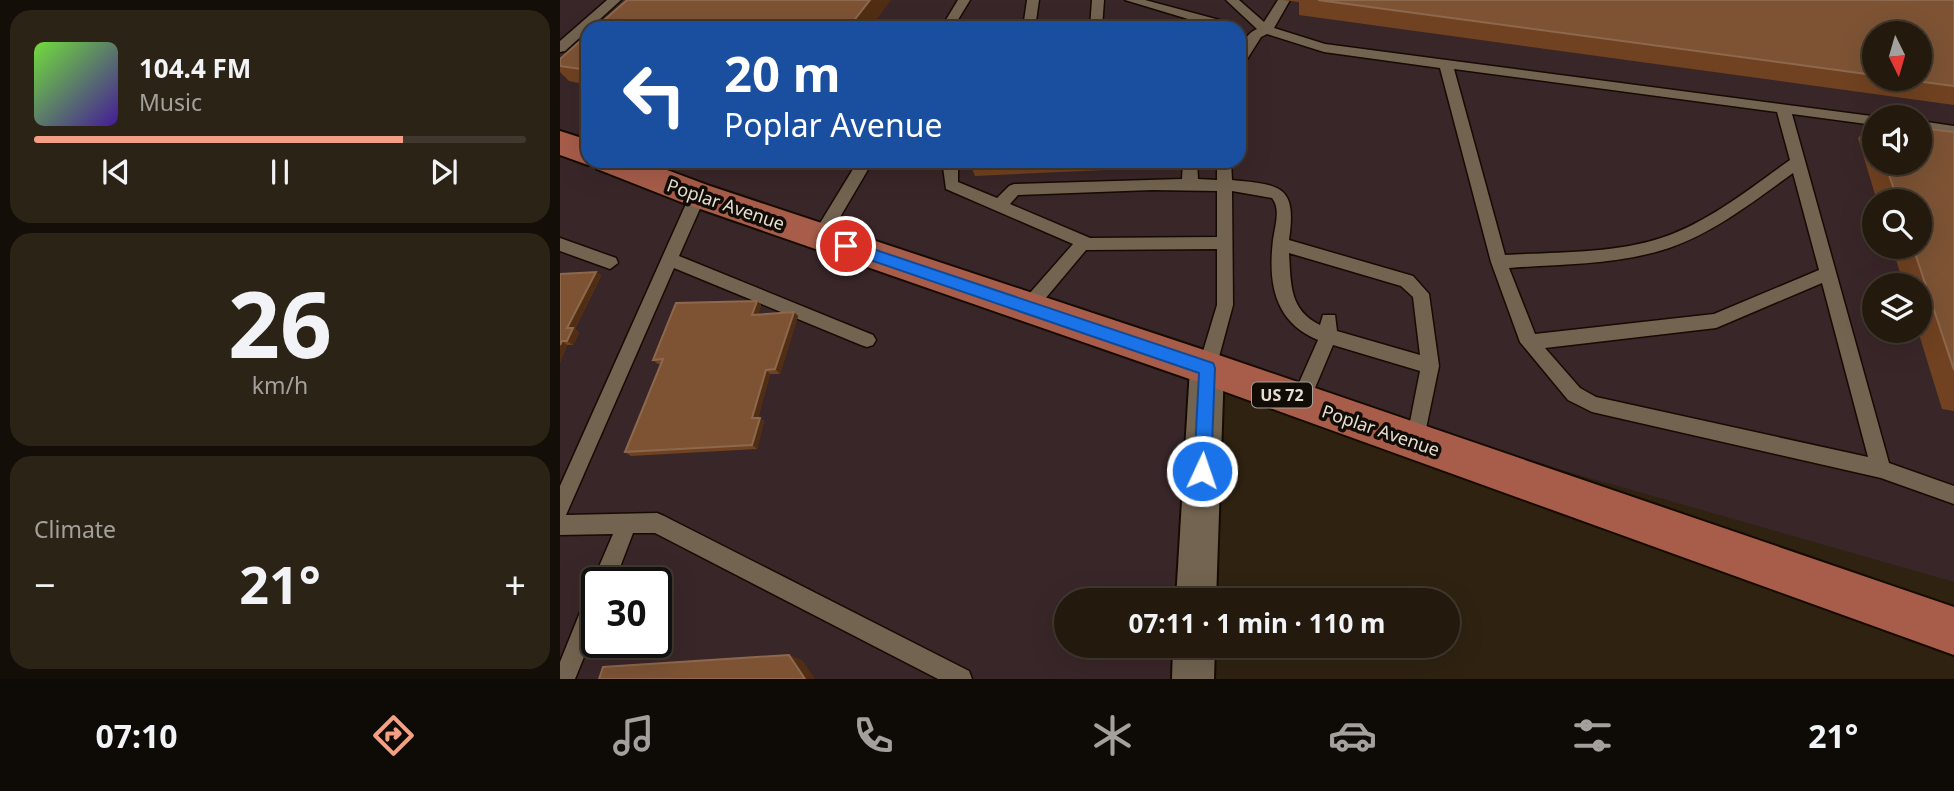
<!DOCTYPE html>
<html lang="en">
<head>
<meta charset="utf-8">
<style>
  :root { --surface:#231a0d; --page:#2b2316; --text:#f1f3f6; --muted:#a3a19d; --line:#40382e; --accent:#f39f85 }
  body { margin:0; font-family:"Noto Sans",sans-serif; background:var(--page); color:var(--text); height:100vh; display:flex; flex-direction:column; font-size:26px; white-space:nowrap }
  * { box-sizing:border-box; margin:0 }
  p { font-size:23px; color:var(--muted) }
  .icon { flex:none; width:38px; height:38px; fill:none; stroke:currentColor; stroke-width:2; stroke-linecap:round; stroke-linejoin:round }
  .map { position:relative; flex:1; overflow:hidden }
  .sheet { display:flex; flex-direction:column; gap:10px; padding:10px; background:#130e07; width:560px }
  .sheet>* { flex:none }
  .banner { position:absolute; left:21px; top:21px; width:665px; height:147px; border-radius:21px; box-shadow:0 7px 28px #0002,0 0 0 2px var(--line); background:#1a4fa0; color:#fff; overflow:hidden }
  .needle { width:46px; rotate:175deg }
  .controls { position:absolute; left:1302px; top:21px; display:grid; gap:14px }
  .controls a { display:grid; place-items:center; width:70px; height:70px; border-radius:50%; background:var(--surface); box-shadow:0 7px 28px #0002,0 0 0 2px var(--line); font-size:35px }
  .speed { position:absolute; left:21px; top:567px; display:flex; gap:14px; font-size:35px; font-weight:700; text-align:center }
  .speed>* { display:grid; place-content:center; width:91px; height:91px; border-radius:50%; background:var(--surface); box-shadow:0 7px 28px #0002,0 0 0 2px var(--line); line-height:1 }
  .speed .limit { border:4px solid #111; border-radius:10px; background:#fff; color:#111 }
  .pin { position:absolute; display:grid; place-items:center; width:60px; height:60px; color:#fff; margin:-30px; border:4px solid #fff; border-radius:50%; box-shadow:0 2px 7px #0007 }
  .me { position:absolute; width:77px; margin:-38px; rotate:3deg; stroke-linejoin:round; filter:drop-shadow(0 0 5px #0008) }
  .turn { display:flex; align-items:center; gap:24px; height:147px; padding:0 28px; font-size:32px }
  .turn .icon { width:91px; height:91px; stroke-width:2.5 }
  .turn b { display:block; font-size:49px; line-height:60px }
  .big { font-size:52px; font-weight:700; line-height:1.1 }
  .sheet .card { flex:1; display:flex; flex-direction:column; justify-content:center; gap:10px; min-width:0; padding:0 24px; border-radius:21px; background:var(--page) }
  .sheet .dial { align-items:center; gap:0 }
  .dial b { font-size:91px; line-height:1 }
  .song { display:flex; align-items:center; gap:21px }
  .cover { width:84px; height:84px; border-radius:10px; background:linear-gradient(135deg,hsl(100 70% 55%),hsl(260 70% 35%)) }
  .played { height:7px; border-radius:4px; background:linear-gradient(90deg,var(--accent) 75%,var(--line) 75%) }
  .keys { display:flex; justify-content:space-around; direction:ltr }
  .heat { display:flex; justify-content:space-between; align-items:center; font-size:38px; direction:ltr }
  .trip { position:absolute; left:494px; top:588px; width:406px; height:70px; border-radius:35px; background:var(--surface); box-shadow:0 7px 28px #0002,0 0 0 2px var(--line); font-weight:700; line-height:70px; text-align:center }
  .dock { display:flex; height:112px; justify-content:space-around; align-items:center; background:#0e0a05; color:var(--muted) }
  .dock .icon { width:49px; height:49px }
  .dock .on { color:var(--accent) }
  .dock b { font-size:32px; color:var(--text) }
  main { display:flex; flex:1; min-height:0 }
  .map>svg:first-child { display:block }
</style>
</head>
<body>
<main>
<section class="sheet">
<div class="card">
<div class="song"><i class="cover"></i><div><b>104.4 FM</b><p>Music</p></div></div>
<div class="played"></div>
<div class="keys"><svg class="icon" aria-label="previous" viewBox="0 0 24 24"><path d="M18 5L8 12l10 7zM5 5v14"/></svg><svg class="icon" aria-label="pause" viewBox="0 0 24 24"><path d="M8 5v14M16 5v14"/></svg><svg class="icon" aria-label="next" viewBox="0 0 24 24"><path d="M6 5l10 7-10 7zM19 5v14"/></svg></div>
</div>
<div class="card dial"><b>26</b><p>km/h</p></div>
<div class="card"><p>Climate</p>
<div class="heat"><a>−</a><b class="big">21°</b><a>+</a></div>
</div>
</section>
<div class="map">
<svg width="1394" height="679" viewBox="0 0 1394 679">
  <rect width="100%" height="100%" fill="#2f2211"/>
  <!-- commercial -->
  <path fill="#392629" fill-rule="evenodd" d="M0,0H1394V582L648,369L646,600H506V646H646V679H0ZM28,28H679V161H28ZM1314,33H1360V79H1314ZM1314,117H1360V163H1314ZM1314,201H1360V247H1314ZM1314,285H1360V331H1314ZM37,583H96V642H37Z"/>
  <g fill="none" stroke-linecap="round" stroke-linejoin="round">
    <defs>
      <g id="service">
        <polygon points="47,0 61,0 5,51 0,52 0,41"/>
        <polygon points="398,0 410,0 393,28 381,28"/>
        <polygon points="467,0 479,0 475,28 463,28"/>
        <polygon points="532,0 544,0 542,28 530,28"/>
        <polygon points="565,0 585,0 678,25 679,28 658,28"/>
        <path d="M666,0H679L704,22L718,0H730L714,28L765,44L1319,117H1314V125L1232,114L1329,463L1394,486V504L1321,478L1032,412L1008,400L960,342L931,262L880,68L764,52L707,34L701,37L684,64L679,65C679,51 683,35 697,29ZM894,69L1217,112L1230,160C1189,189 1149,222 1101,238C1052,254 996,252 945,255ZM1233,173L1259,270L1154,314L975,334L949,268C1002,264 1058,265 1109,248C1155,232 1194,201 1233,173ZM1262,283L1308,457L1036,397L1020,388L985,348L1156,328Z"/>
        <polygon points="606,21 611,22 612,28 600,28 601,22"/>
        <polygon points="1360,121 1394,126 1394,136 1360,131"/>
        <polygon points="298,161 313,161 266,241 254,241 252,237 254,233"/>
        <path d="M386,161H401L398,167V182L437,198L449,186L454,184L622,179L623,161H637L638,179L657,180V161H671L672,180C721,185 737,185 729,240L853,276L869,294L879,366L862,448L855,451L848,448L846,442L860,371L773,345L747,407L740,409L733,407L731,401L758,340C714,322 708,283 713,240C715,226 721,209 712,198L672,191L673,305L656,368L653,373L647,376L641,373L638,368L657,305V249L526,250L474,312H462L459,307L462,302L513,244L386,189L383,167ZM592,190L657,191V237L530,238L450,204L458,195ZM729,253L841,286L853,297L860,355L777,331L775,315H763L760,325C729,310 731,284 729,253Z"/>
        <polygon points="138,189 146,195 119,256 313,335 316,340 313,345 307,347 301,345 114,268 6,515 97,513 104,516 409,671 412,679 378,679 95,533 73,533 54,583 37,583 37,625 15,679 0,679 0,662 29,590 35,588 32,583 53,534 0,535 0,486 130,195"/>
        <polygon points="0,238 56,258 58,263 50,269 0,251"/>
      </g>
      <g id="minor">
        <polygon points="647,353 659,358 664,368 656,600 616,600 630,368 635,358"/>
        <polygon points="613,646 655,646 654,679 612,679"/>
      </g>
      <polygon id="primary" points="0,131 28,140 28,161 83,161 150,186 647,351 1394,607 1394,655 641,383 126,204 37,169 34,163 28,165 0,155"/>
    </defs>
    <!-- service casing -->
    <use href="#service" stroke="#160b00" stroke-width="3"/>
    <!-- minor casing -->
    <use href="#minor" stroke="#160b00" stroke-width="4"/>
    <!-- primary casing -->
    <use href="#primary" stroke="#160b00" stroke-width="4"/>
    <!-- service -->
    <use href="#service" fill="#736451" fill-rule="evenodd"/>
    <!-- minor -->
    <use href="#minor" fill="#736451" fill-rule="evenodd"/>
    <!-- primary -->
    <use href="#primary" fill="#a75d4a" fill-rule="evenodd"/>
  </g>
  <!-- wall -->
  <g fill="#704221" fill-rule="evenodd">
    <path d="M722,0H1394V105L739,15V2ZM1314,33L1360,79H1314Z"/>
    <polygon points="28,34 28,85 9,81 0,72 0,59"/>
    <polygon points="1312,122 1314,122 1314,163 1360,163 1394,132 1394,411 1382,409 1358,331 1360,331 1360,285 1344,285 1332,247 1360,247 1360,201 1317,201 1298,138"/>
    <polygon points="409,161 611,161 611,167 415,176"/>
    <polygon points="36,272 41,276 15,329 19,333 13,345 7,345 0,362 0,274"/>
    <polygon points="197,301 201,305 198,315 234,312 238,316 220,374 210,374 198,418 200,418 204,421 197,449 71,456 65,452 101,364 98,364 93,360"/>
  </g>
  <!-- shaded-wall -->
  <g fill="#512e13">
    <polygon points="310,0 331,0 310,28 288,28"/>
    <polygon points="36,272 41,276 15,329 19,333 13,345 7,341 7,328"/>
    <polygon points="197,301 201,305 197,319 192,315"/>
    <polygon points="234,312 238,316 220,374 215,369"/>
    <polygon points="2,341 7,345 0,362 0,345"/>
    <polygon points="206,370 210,374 197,422 192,418"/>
    <polygon points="200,418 204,421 197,449 192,445"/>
    <polygon points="229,655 242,660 255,679 245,679"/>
  </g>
  <!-- building -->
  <g fill="#7d5334" stroke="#8d684d" stroke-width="2">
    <polygon points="67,0 310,0 288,28 35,28"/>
    <polygon points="758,0 1394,0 1394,86 1340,79 1360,79 1360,33 1314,33 1314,75"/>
    <polygon points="28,34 28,70 0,66 0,59"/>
    <polygon points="1360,128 1394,132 1394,370 1353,247 1360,247 1360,201 1338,201 1325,163 1360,163"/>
    <polygon points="36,272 7,328 13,328 7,341 2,341 0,345 0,274"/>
    <polygon points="197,301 192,315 234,312 215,369 206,370 192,418 200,418 192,445 65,452 103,359 93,360 116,303"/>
    <polygon points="229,655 245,679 39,679 43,667"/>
  </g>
  <!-- route -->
  <polygon fill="#1a73e8" stroke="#114b97" stroke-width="2" points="286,240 653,363 655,368 651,471 649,477 642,480 636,477 634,471 639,373 281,250 279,246 281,242"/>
  <g text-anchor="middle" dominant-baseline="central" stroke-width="7" stroke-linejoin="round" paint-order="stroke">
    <!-- shield labels -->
    <rect fill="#120c06" stroke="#a69f96" stroke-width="2" x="692" y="382.5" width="60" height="25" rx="5"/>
    <g font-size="16" font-weight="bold" fill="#e6ded3">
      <text x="722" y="395">US 72</text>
    </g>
    <!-- street labels -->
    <g font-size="18" fill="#e6ded3" stroke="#120c06">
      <text transform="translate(166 204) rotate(19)">Poplar Avenue</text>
      <text transform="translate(821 430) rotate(19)">Poplar Avenue</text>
    </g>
  </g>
</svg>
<div class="controls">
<a><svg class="needle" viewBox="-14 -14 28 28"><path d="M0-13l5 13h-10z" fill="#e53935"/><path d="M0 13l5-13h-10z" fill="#a3a19d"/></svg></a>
<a><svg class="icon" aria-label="sound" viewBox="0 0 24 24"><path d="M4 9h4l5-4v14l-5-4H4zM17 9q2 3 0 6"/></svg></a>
<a><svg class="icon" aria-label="search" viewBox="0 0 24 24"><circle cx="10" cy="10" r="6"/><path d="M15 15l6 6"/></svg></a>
<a><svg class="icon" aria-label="layers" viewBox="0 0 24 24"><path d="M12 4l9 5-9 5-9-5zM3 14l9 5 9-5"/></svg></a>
</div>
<div class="speed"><div class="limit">30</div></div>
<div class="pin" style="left:286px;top:246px;background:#d93025"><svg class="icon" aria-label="arrive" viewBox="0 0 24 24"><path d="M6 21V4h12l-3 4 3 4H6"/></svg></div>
<svg class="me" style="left:642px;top:471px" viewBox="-20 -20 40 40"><circle r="17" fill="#1a73e8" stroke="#fff" stroke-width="3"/><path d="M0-11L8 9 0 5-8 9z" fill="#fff"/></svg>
<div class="trip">07:11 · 1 min · 110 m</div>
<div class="banner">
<div class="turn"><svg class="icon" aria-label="left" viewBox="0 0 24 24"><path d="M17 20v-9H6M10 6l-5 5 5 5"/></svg><div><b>20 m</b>Poplar Avenue</div></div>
</div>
</div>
</main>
<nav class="dock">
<b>07:10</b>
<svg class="icon on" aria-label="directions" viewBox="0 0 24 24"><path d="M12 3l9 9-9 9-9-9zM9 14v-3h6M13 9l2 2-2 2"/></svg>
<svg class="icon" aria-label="music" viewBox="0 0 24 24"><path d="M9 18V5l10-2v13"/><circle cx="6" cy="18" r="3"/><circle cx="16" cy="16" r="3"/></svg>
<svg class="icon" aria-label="phone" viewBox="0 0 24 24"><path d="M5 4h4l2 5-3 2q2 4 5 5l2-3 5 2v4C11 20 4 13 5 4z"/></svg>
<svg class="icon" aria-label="climate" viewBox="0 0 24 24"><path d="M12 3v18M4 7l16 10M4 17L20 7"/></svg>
<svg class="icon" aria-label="car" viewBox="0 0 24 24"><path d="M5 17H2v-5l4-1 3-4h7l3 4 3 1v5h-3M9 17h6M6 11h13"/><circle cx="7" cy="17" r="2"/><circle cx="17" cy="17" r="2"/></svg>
<svg class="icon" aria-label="filters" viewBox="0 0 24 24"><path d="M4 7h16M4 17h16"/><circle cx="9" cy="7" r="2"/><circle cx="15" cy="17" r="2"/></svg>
<b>21°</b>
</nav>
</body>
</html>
